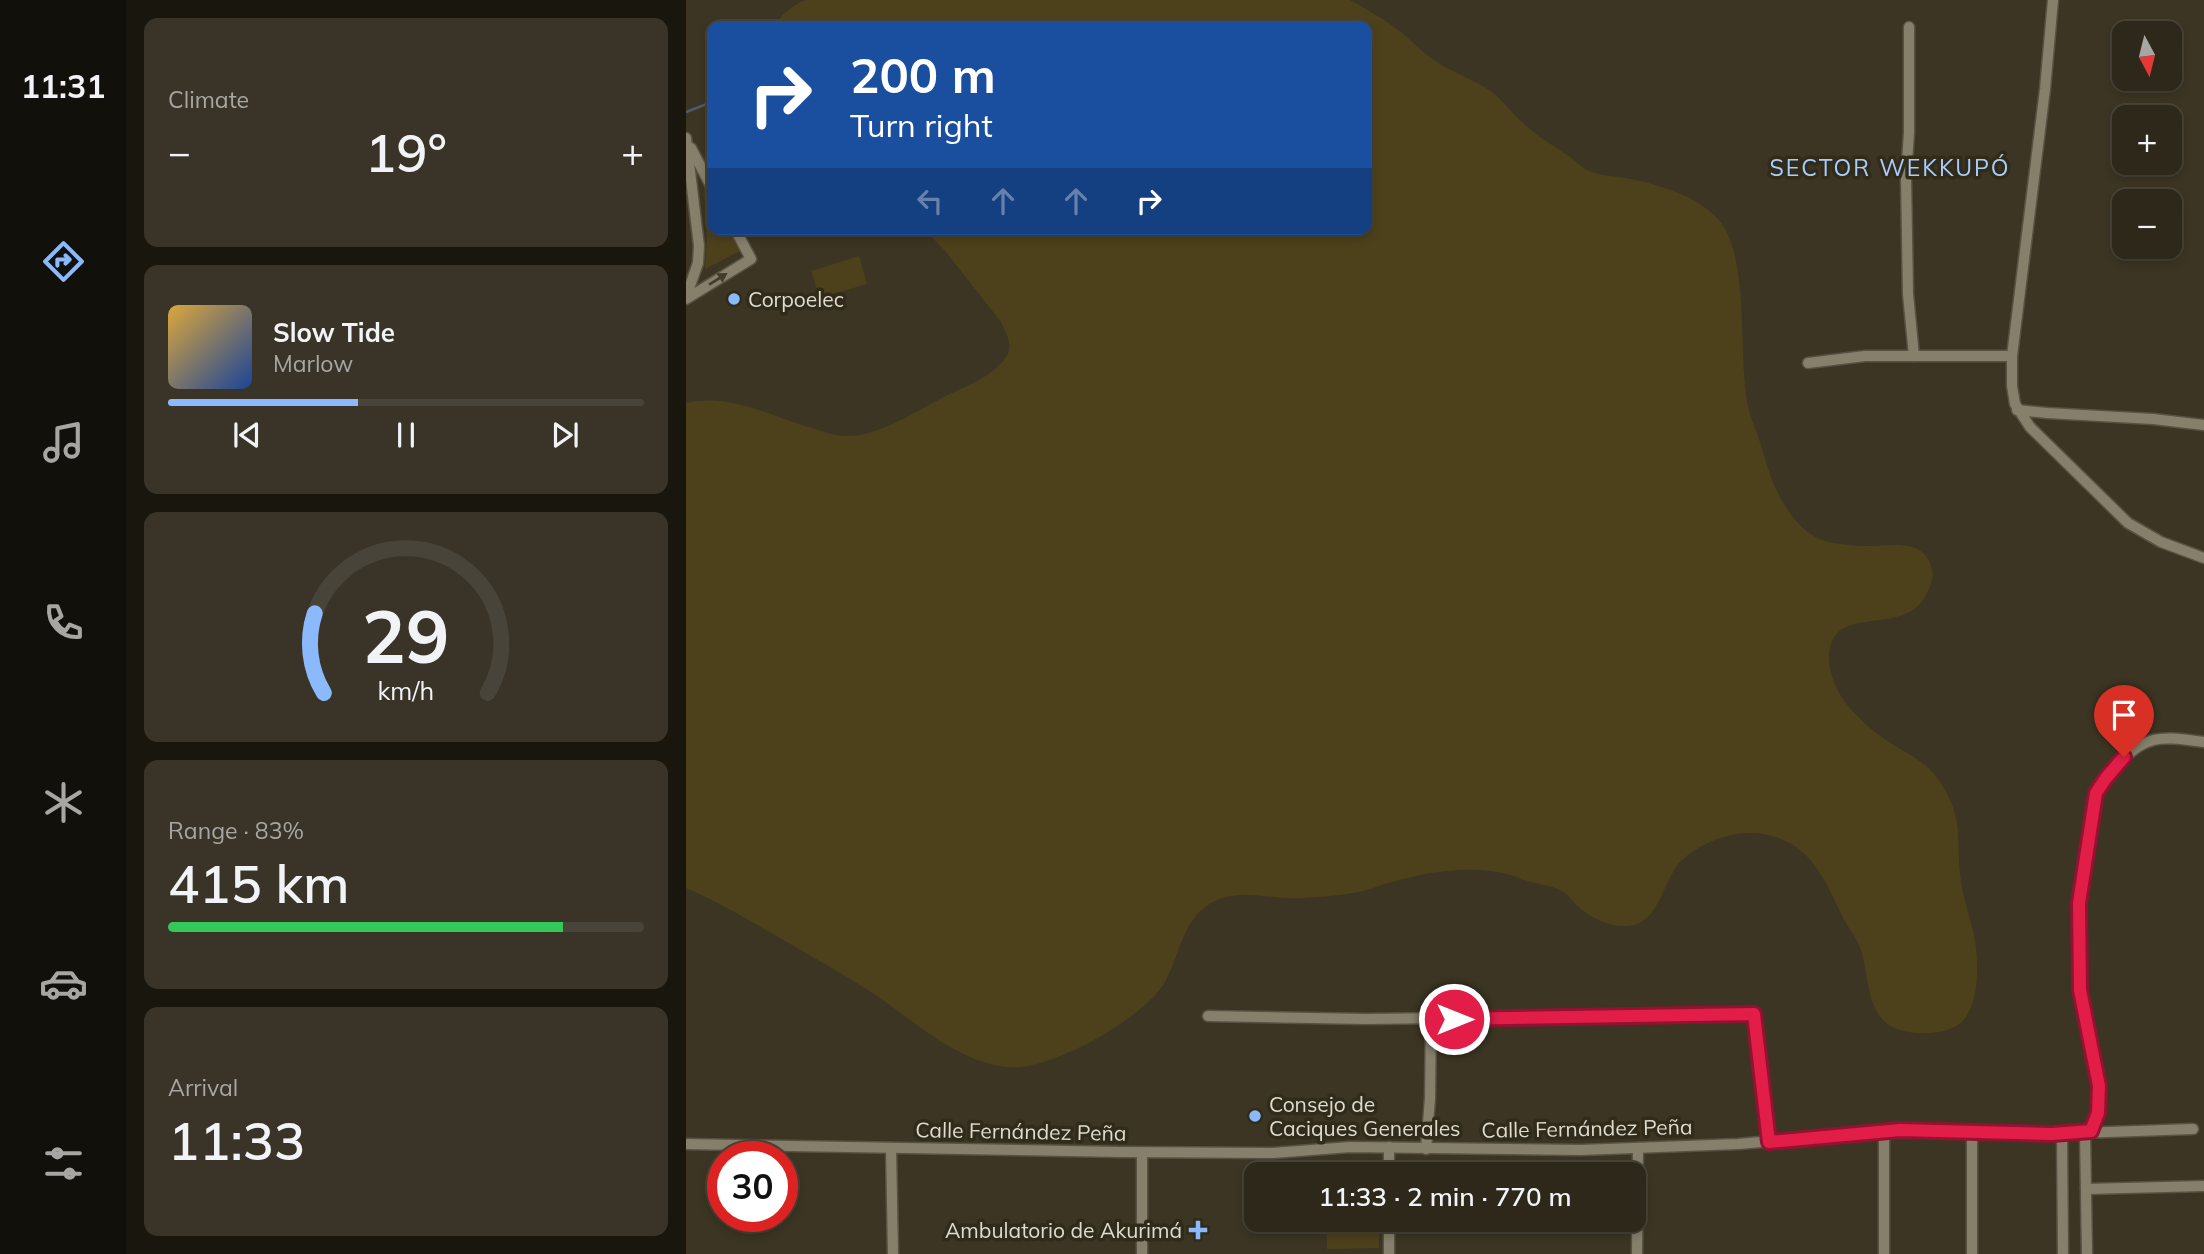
<!DOCTYPE html>
<html lang="en">
<head>
<meta charset="utf-8">
<style>
  :root { --surface:#2d281a; --page:#393427; --text:#f1f3f6; --muted:#a7a6a2; --line:#484439; --accent:#8abafc }
  body { margin:0; font-family:Mulish,sans-serif; background:var(--page); color:var(--text); height:100vh; display:flex; flex-direction:column; font-size:26px; white-space:nowrap }
  * { box-sizing:border-box; margin:0 }
  p { font-size:23px; color:var(--muted) }
  .icon { flex:none; width:38px; height:38px; fill:none; stroke:currentColor; stroke-width:2; stroke-linecap:round; stroke-linejoin:round }
  .map { position:relative; flex:1; overflow:hidden }
  .details { display:flex; flex-direction:column; gap:18px; padding:18px; background:#19160e; width:560px }
  .details>* { flex:none }
  .guide { position:absolute; left:21px; top:21px; width:665px; height:214px; border-radius:14px; box-shadow:0 4px 10px #0003,0 0 0 2px var(--line); background:#1a4fa0; color:#fff; overflow:hidden }
  .needle { width:46px; rotate:173deg }
  .buttons { position:absolute; left:1426px; top:21px; display:grid; gap:14px }
  .buttons a { display:grid; place-items:center; width:70px; height:70px; border-radius:14px; background:var(--surface); box-shadow:0 4px 10px #0003,0 0 0 2px var(--line); font-size:35px }
  .speed { position:absolute; left:21px; top:1141px; display:flex; gap:14px; font-size:35px; font-weight:700; text-align:center }
  .speed>* { display:grid; place-content:center; width:91px; height:91px; border-radius:50%; background:var(--surface); box-shadow:0 4px 10px #0003,0 0 0 2px var(--line); line-height:1 }
  .speed .limit { border:10px solid #d22; background:#fff; color:#111 }
  .pin { position:absolute; display:grid; place-items:center; width:60px; height:60px; color:#fff; margin:-72px -30px; border-radius:50% 50% 50% 0; rotate:-45deg; box-shadow:0 0 7px #0007 }
  .pin .icon { rotate:45deg }
  .me { position:absolute; width:77px; margin:-38px; rotate:90deg; stroke-linejoin:round; filter:drop-shadow(0 0 5px #0008) }
  .turn { display:flex; align-items:center; gap:24px; height:147px; padding:0 28px; font-size:32px }
  .turn .icon { width:91px; height:91px; stroke-width:2.5 }
  .turn b { display:block; font-size:49px; line-height:60px }
  .lanes { display:flex; align-items:center; height:66px; padding:0 28px; background:#0003; justify-content:center; gap:35px; direction:ltr }
  .lanes .off { opacity:.35 }
  .big { font-size:52px; font-weight:600; line-height:1.1 }
  .details .card { flex:1; display:flex; flex-direction:column; justify-content:center; gap:10px; min-width:0; padding:0 24px; border-radius:14px; background:var(--page) }
  .details .dial { align-items:center; gap:0 }
  .dial svg { height:182px; overflow:visible; fill:none; stroke:var(--line); stroke-width:7; stroke-linecap:round; text-anchor:middle }
  .dial text { fill:var(--text); stroke:none }
  .song { display:flex; align-items:center; gap:21px }
  .cover { width:84px; height:84px; border-radius:10px; background:linear-gradient(135deg,hsl(40 70% 55%),hsl(220 70% 35%)) }
  .played { height:7px; border-radius:4px; background:linear-gradient(90deg,var(--accent) 40%,var(--line) 40%) }
  .keys { display:flex; justify-content:space-around; direction:ltr }
  .heat { display:flex; justify-content:space-between; align-items:center; font-size:38px; direction:ltr }
  .charge { height:10px; border-radius:5px; background:linear-gradient(90deg,#34c759 83%,var(--line) 0) }
  .trip { position:absolute; left:558px; top:1162px; width:402px; height:70px; border-radius:14px; background:var(--surface); box-shadow:0 4px 10px #0003,0 0 0 2px var(--line); font-weight:600; line-height:70px; text-align:center }
  main { display:flex; flex:1; min-height:0 }
  .menu { display:flex; flex-direction:column; width:126px; justify-content:space-around; align-items:center; background:#12100a; color:var(--muted) }
  .menu .icon { width:49px; height:49px }
  .menu .on { color:var(--accent) }
  .menu b { font-size:32px; color:var(--text) }
  .map>svg:first-child { display:block }
</style>
</head>
<body>
<main>
<nav class="menu">
<b>11:31</b>
<svg class="icon on" aria-label="directions" viewBox="0 0 24 24"><path d="M12 3l9 9-9 9-9-9zM9 14v-3h6M13 9l2 2-2 2"/></svg>
<svg class="icon" aria-label="music" viewBox="0 0 24 24"><path d="M9 18V5l10-2v13"/><circle cx="6" cy="18" r="3"/><circle cx="16" cy="16" r="3"/></svg>
<svg class="icon" aria-label="phone" viewBox="0 0 24 24"><path d="M5 4h4l2 5-3 2q2 4 5 5l2-3 5 2v4C11 20 4 13 5 4z"/></svg>
<svg class="icon" aria-label="climate" viewBox="0 0 24 24"><path d="M12 3v18M4 7l16 10M4 17L20 7"/></svg>
<svg class="icon" aria-label="car" viewBox="0 0 24 24"><path d="M5 17H2v-5l4-1 3-4h7l3 4 3 1v5h-3M9 17h6M6 11h13"/><circle cx="7" cy="17" r="2"/><circle cx="17" cy="17" r="2"/></svg>
<svg class="icon" aria-label="filters" viewBox="0 0 24 24"><path d="M4 7h16M4 17h16"/><circle cx="9" cy="7" r="2"/><circle cx="15" cy="17" r="2"/></svg>
</nav>
<section class="details">
<div class="card"><p>Climate</p>
<div class="heat"><a>−</a><b class="big">19°</b><a>+</a></div>
</div>
<div class="card">
<div class="song"><i class="cover"></i><div><b>Slow Tide</b><p>Marlow</p></div></div>
<div class="played"></div>
<div class="keys"><svg class="icon" aria-label="previous" viewBox="0 0 24 24"><path d="M18 5L8 12l10 7zM5 5v14"/></svg><svg class="icon" aria-label="pause" viewBox="0 0 24 24"><path d="M8 5v14M16 5v14"/></svg><svg class="icon" aria-label="next" viewBox="0 0 24 24"><path d="M6 5l10 7-10 7zM19 5v14"/></svg></div>
</div>
<div class="card dial"><svg viewBox="0 0 100 80">
<path d="M14 69A42 42 0 1 1 86 69"/>
<path d="M14 69A42 42 0 0 1 10 34" stroke="#8abafc"/>
<text x="50" y="56" font-size="32" font-weight="700">29</text>
<text x="50" y="72" font-size="11">km/h</text>
</svg></div>
<div class="card"><p>Range · 83%</p><b class="big">415 km</b><div class="charge"></div></div>
<div class="card"><p>Arrival</p><b class="big">11:33</b></div>
</section>
<div class="map">
<svg width="1518" height="1254" viewBox="0 0 1518 1254">
  <rect width="100%" height="100%" fill="#3c3523"/>
  <!-- green -->
  <g fill="#4d411b">
    <path d="M120,0H664C682,10 700,20 716,33C728,43 738,54 751,62C769,74 789,80 806,92C818,101 826,114 838,124C853,138 872,148 888,160C892,163 896,167 900,170C913,176 931,176 945,179C973,185 1008,195 1029,216C1067,251 1050,361 1063,410C1065,420 1070,429 1073,439C1079,458 1084,479 1094,497C1103,514 1117,533 1136,540C1149,544 1168,546 1182,546C1204,546 1240,537 1246,570C1248,579 1243,591 1238,599C1212,637 1145,602 1143,657C1143,668 1146,678 1150,687C1160,708 1183,729 1203,742C1221,754 1238,760 1251,778C1280,817 1269,839 1275,881C1277,897 1282,911 1286,926C1293,953 1297,1011 1270,1026C1250,1037 1212,1036 1197,1020C1180,1002 1182,969 1174,947C1168,933 1166,934 1159,921C1149,903 1142,883 1129,866C1107,835 1069,826 1034,838C1020,843 1005,851 994,862C975,884 973,928 937,926C922,926 906,918 895,909C884,900 885,895 872,889C866,886 848,883 842,881C837,880 832,877 828,876C790,864 744,871 706,882C696,884 687,889 677,891C658,895 635,897 616,898C587,900 551,887 525,903C496,920 494,955 479,982C458,1018 364,1072 321,1067C269,1061 230,1022 188,994C153,971 117,952 82,931C55,916 29,900 0,888V403C47,393 85,417 129,429C139,432 149,436 160,436C192,437 230,411 258,397C278,387 307,377 320,357C328,346 320,333 315,322L260,252L238,229H681V26H88C96,14 106,5 120,0Z"/>
    <polygon points="18,187 26,202 26,229 41,229 54,251 19,269 21,237"/>
    <polygon points="173,256 181,284 134,298 125,271"/>
    <polygon points="641,1220 693,1220 693,1248 641,1249"/>
  </g>
  <g fill="none" stroke-linecap="round" stroke-linejoin="round">
    <!-- stream -->
    <polyline stroke="#4c5c70" stroke-width="2.5" points="0,112 26,102"/>
    <defs>
      <g id="minor">
        <polyline points="1367,0 1359,89 1326,356 1326,386 1329,404 1344,427 1442,523 1475,542 1518,558"/>
        <polyline points="1223,27 1223,133 1220,177 1222,294 1228,356"/>
        <polyline points="0,138 13,246 12,263 0,297"/>
        <polyline points="5,148 26,188"/>
        <polyline points="0,299 65,259 49,229"/>
        <polyline points="1122,363 1179,356 1326,356"/>
        <polyline points="1331,410 1361,413 1467,419 1518,425"/>
        <polyline points="522,1016 680,1019 1068,1014 1084,1142"/>
        <path d="M1405,1131L1412,1113L1413,1086L1394,990L1392,915L1407,802C1412,787 1421,776 1431,765C1461,732 1478,737 1518,742"/>
        <polyline points="1198,1132 1198,1254"/>
        <polyline points="1399,1132 1401,1254"/>
        <polyline points="1376,1133 1377,1254"/>
        <polyline points="0,1144 435,1152 587,1153 664,1147 895,1150 1052,1144 1214,1130 1365,1134 1507,1129"/>
        <polyline points="205,1148 207,1254"/>
        <polyline points="740,1149 744,1098 745,1019"/>
        <polyline points="456,1153 456,1254"/>
        <polyline points="703,1174 703,1147"/>
        <polyline points="1400,1189 1518,1186"/>
        <polyline points="703,1220 703,1254"/>
        <polyline points="951,1254 952,1148"/>
        <polyline points="1286,1254 1286,1132"/>
      </g>
    </defs>
    <!-- minor casing -->
    <use href="#minor" stroke="#575243" stroke-width="13"/>
    <!-- minor -->
    <use href="#minor" stroke="#867f6b" stroke-width="10"/>
  </g>
  <!-- one-way arrows -->
  <defs><path id="oneway-solid" d="M-6-.8H1V-3.2L6.5 0L1 3.2V.8H-6Z" transform="scale(1.75)"/></defs>
  <use fill="#423c2a" href="#oneway-solid" transform="translate(32 279) rotate(-32)"/>
  <g fill="none" stroke-linecap="round" stroke-linejoin="round">
    <defs>
      <polyline id="route" points="768,1019 1068,1014 1083,1142 1214,1130 1366,1134 1405,1131 1412,1113 1413,1086 1394,990 1393,903 1410,793 1420,778 1438,757"/>
    </defs>
    <!-- route casing -->
    <use href="#route" stroke="#92132f" stroke-width="18"/>
    <!-- route -->
    <use href="#route" stroke="#e11d48" stroke-width="12"/>
  </g>
  <!-- markers -->
  <g fill="#8abafc" stroke="#312b1a" stroke-width="2.5">
    <circle cx="48" cy="299" r="7"/>
    <circle cx="569" cy="1116" r="7"/>
    <path d="M508.5 1219.5h7v7h7v7h-7v7h-7v-7h-7v-7h7z"/>
  </g>
  <g text-anchor="middle" dominant-baseline="central" stroke-width="7" stroke-linejoin="round" paint-order="stroke">
    <!-- poi labels -->
    <g font-size="21" fill="#dedbd0" stroke="#312b1a" text-anchor="start">
      <text x="62" y="299">Corpoelec</text>
      <text x="583" y="1104">Consejo de<tspan x="583" dy="24">Caciques Generales</tspan></text>
      <text x="496" y="1230" text-anchor="end">Ambulatorio de Akurimá</text>
    </g>
    <!-- street labels -->
    <g font-size="21" fill="#dedbd0" stroke="#312b1a">
      <text transform="translate(901 1128) rotate(-1)">Calle Fernández Peña</text>
      <text transform="translate(335 1131) rotate(1)">Calle Fernández Peña</text>
    </g>
    <!-- neighbourhood labels -->
    <g font-size="23" letter-spacing="2" fill="#a9cdff" stroke="#312b1a">
      <text x="1204" y="167">SECTOR WEKKUPÓ</text>
    </g>
  </g>
</svg>
<div class="buttons">
<a><svg class="needle" viewBox="-14 -14 28 28"><path d="M0-13l5 13h-10z" fill="#e53935"/><path d="M0 13l5-13h-10z" fill="#a7a6a2"/></svg></a>
<a>+</a>
<a>−</a>
</div>
<div class="speed"><div class="limit">30</div></div>
<div class="pin" style="left:1438px;top:757px;background:#d93025"><svg class="icon" aria-label="arrive" viewBox="0 0 24 24"><path d="M6 21V4h12l-3 4 3 4H6"/></svg></div>
<svg class="me" style="left:768px;top:1019px" viewBox="-20 -20 40 40"><circle r="17" fill="#e11d48" stroke="#fff" stroke-width="3"/><path d="M0-11L8 9 0 5-8 9z" fill="#fff"/></svg>
<div class="trip">11:33 · 2 min · 770 m</div>
<div class="guide">
<div class="turn"><svg class="icon" aria-label="right" viewBox="0 0 24 24"><path d="M7 20v-9h11M14 6l5 5-5 5"/></svg><div><b>200 m</b>Turn right</div></div>
<div class="lanes"><svg class="icon off" aria-label="left" viewBox="0 0 24 24"><path d="M17 20v-9H6M10 6l-5 5 5 5"/></svg><svg class="icon off" aria-label="ahead" viewBox="0 0 24 24"><path d="M12 20V5M6 11l6-6 6 6"/></svg><svg class="icon off" aria-label="ahead" viewBox="0 0 24 24"><path d="M12 20V5M6 11l6-6 6 6"/></svg><svg class="icon" aria-label="right" viewBox="0 0 24 24"><path d="M7 20v-9h11M14 6l5 5-5 5"/></svg></div>
</div>
</div>
</main>
</body>
</html>
